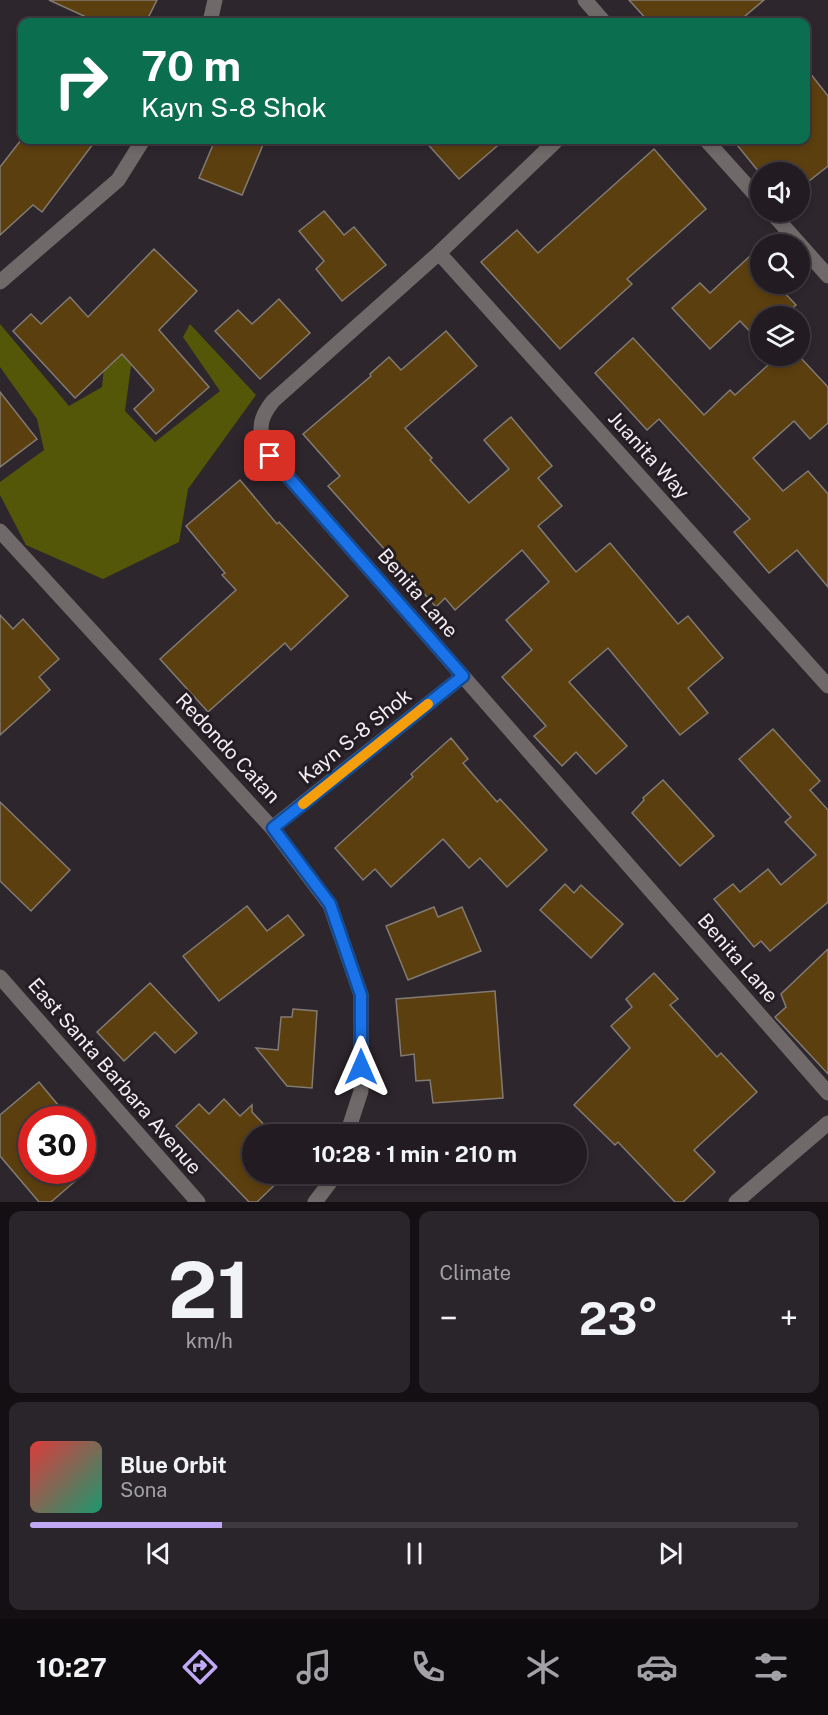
<!DOCTYPE html>
<html lang="en">
<head>
<meta charset="utf-8">
<style>
  :root { --surface:#221c22; --page:#2a252a; --text:#f1f3f6; --muted:#a2a1a5; --line:#3f3a40; --accent:#bfa9f4 }
  body { margin:0; font-family:"Public Sans",sans-serif; background:var(--page); color:var(--text); height:100vh; display:flex; flex-direction:column; font-size:22px; white-space:nowrap }
  * { box-sizing:border-box; margin:0 }
  p { font-size:20px; color:var(--muted) }
  .icon { flex:none; width:33px; height:33px; fill:none; stroke:currentColor; stroke-width:2; stroke-linecap:round; stroke-linejoin:round }
  .map { position:relative; height:1202px; overflow:hidden }
  .drawer { display:flex; flex-direction:column; gap:9px; padding:9px; background:#130f13; flex:1 }
  .drawer>* { flex:none }
  .top-card { position:absolute; left:18px; top:18px; width:792px; height:126px; border-radius:12px; box-shadow:0 3px 9px #0003,0 0 0 2px var(--line); background:#0b6e4f; color:#fff; overflow:hidden }
  .fabs { position:absolute; left:750px; top:162px; display:grid; gap:12px }
  .fabs a { display:grid; place-items:center; width:60px; height:60px; border-radius:50%; background:var(--surface); box-shadow:0 3px 9px #0003,0 0 0 2px var(--line); font-size:30px }
  .speed { position:absolute; left:18px; top:1106px; display:flex; gap:12px; font-size:30px; font-weight:700; text-align:center }
  .speed>* { display:grid; place-content:center; width:78px; height:78px; border-radius:50%; background:var(--surface); box-shadow:0 3px 9px #0003,0 0 0 2px var(--line); line-height:1 }
  .speed .limit { border:9px solid #d22; background:#fff; color:#111 }
  .pin { position:absolute; display:grid; place-items:center; width:51px; height:51px; color:#fff; margin:-26px; border-radius:12px; box-shadow:0 3px 9px #0006 }
  .me { position:absolute; width:66px; margin:-33px; rotate:0deg; stroke-linejoin:round; filter:drop-shadow(0 0 4px #0008) }
  .turn { display:flex; align-items:center; gap:21px; height:126px; padding:0 24px; font-size:27px }
  .turn .icon { width:78px; height:78px; stroke-width:2.5 }
  .turn b { display:block; font-size:42px; line-height:51px }
  .big { font-size:45px; font-weight:700; line-height:1.1 }
  .drawer .widget { flex:1; display:flex; flex-direction:column; justify-content:center; gap:9px; min-width:0; padding:0 21px; border-radius:12px; background:var(--page) }
  .drawer .dial { align-items:center; gap:0 }
  .dial b { font-size:78px; line-height:1 }
  .song { display:flex; align-items:center; gap:18px }
  .cover { width:72px; height:72px; border-radius:9px; background:linear-gradient(135deg,hsl(0 70% 55%),hsl(160 70% 35%)) }
  .played { height:6px; border-radius:3px; background:linear-gradient(90deg,var(--accent) 25%,var(--line) 25%) }
  .keys { display:flex; justify-content:space-around; direction:ltr }
  .heat { display:flex; justify-content:space-between; align-items:center; font-size:33px; direction:ltr }
  .drawer .tiles { flex:1; display:grid; gap:9px; grid-template-columns:1fr 1fr }
  .widget:last-child { grid-column:span 2 }
  .trip { position:absolute; left:242px; top:1124px; width:345px; height:60px; border-radius:30px; background:var(--surface); box-shadow:0 3px 9px #0003,0 0 0 2px var(--line); font-weight:700; line-height:60px; text-align:center }
  .menu { display:flex; height:96px; justify-content:space-around; align-items:center; background:#0e0b0e; color:var(--muted) }
  .menu .icon { width:42px; height:42px }
  .menu .active { color:var(--accent) }
  .menu b { font-size:27px; color:var(--text) }
  .map>svg:first-child { display:block }
</style>
</head>
<body>
<div class="map">
<svg width="828" height="1202" viewBox="0 0 828 1202">
  <rect width="100%" height="100%" fill="#2d262d"/>
  <!-- forest -->
  <polygon fill="#545608" points="109,318 134,344 125,411 155,442 220,391 183,337 190,324 256,395 188,489 179,542 103,579 26,545 0,495 0,482 44,450 37,419 0,367 0,324 69,406 102,387"/>
  <!-- building -->
  <g fill="#5c3f0f" stroke="#827b73" stroke-width="1.5">
    <polygon points="49,0 157,0 146,22 97,22"/>
    <polygon points="629,0 764,0 738,22 649,22"/>
    <polygon points="806,68 828,96 828,166 800,188 800,172 759,172 733,140 806,140"/>
    <polygon points="21,140 96,140 42,212 33,205 0,235 0,167"/>
    <polygon points="215,140 265,140 242,195 199,178"/>
    <polygon points="424,140 504,140 459,179"/>
    <polygon points="654,149 706,209 627,279 632,284 560,349 481,262 517,230 538,253"/>
    <polygon points="324,211 344,235 354,227 386,265 342,301 316,269 324,261 299,231"/>
    <polygon points="154,249 197,291 159,330 209,387 156,434 134,409 154,390 122,354 75,398 13,331 31,314 41,324 70,297 88,317"/>
    <polygon points="750,256 760,267 760,284 776,284 796,305 784,316 760,316 760,342 740,321 710,349 672,308 700,283 710,293"/>
    <polygon points="279,299 310,333 260,379 215,331 238,310 252,324"/>
    <polygon points="446,331 477,366 405,428 432,458 430,460 469,503 509,469 484,440 511,417 552,466 538,478 562,506 538,526 576,572 610,543 678,624 688,616 723,658 688,688 708,713 680,735 608,648 569,682 627,746 596,774 576,752 562,766 534,736 546,726 502,677 532,650 506,620 549,582 522,550 455,610 445,598 436,607 328,486 340,476 303,434 371,376 370,374 389,357 401,370"/>
    <polygon points="633,338 704,415 730,390 735,395 778,356 799,356 828,387 828,423 810,439 794,421 753,458 783,491 808,471 828,494 828,587 797,550 769,573 734,532 750,519 659,419 647,430 595,373"/>
    <polygon points="0,392 37,439 0,467"/>
    <polygon points="240,480 277,524 279,522 348,596 291,650 285,643 208,712 160,659 236,590 222,575 225,573 186,526"/>
    <polygon points="0,615 13,629 23,619 59,659 39,677 50,690 0,735"/>
    <polygon points="773,729 820,781 810,790 828,810 828,902 770,951 761,941 754,947 714,899 733,884 740,892 768,869 781,885 816,855 785,822 791,817 739,759"/>
    <polygon points="451,738 468,759 463,763 497,802 500,799 547,850 507,887 480,858 469,868 443,839 391,887 375,869 363,880 335,848 413,777 411,774"/>
    <polygon points="663,780 714,836 680,866 632,813 644,800 643,798"/>
    <polygon points="0,802 70,870 31,911 0,881"/>
    <polygon points="565,884 574,893 581,885 623,924 591,958 540,910"/>
    <polygon points="247,906 267,931 288,915 304,935 219,1001 183,956"/>
    <polygon points="434,907 438,917 462,907 481,951 408,980 386,926"/>
    <polygon points="828,949 828,1074 775,1017 786,1007 781,994"/>
    <polygon points="654,973 678,999 670,1005 717,1057 721,1053 757,1092 694,1150 715,1172 683,1202 675,1202 618,1142 615,1145 574,1105 630,1048 611,1026 632,1007 626,999"/>
    <polygon points="150,983 197,1033 175,1053 155,1032 124,1061 97,1032"/>
    <polygon points="495,991 503,1098 433,1103 430,1080 416,1081 414,1054 401,1056 396,999"/>
    <polygon points="293,1009 317,1011 312,1088 287,1086 256,1048 278,1050 281,1017 292,1017"/>
    <polygon points="39,1082 58,1105 42,1119 32,1119 32,1170 88,1170 51,1202 39,1202 0,1156 0,1115"/>
    <polygon points="224,1099 240,1116 252,1105 252,1112 273,1134 252,1134 252,1173 287,1173 257,1202 249,1202 176,1126 199,1104 209,1114"/>
  </g>
  <g fill="none" stroke-linecap="round" stroke-linejoin="round">
    <!-- street -->
    <g stroke="#6f6969" stroke-width="15">
      <polyline points="585,0 604,22"/>
      <polyline points="210,22 215,0"/>
      <path d="M557,140L439,253L273,401C256,422 259,433 270,456L828,1093"/>
      <polyline points="706,140 760,200"/>
      <polyline points="771,212 828,276"/>
      <polyline points="439,253 828,686"/>
      <polyline points="0,282 118,180 143,140"/>
      <polyline points="0,531 272,828 330,905 361,995 361,1091 347,1134"/>
      <polyline points="272,828 463,676"/>
      <polyline points="0,977 198,1202"/>
      <polyline points="315,1202 331,1181 333,1173"/>
      <polyline points="736,1202 828,1123"/>
    </g>
  </g>
  <g fill="none" stroke-linecap="round" stroke-linejoin="round">
    <defs>
      <polyline id="route" points="270,456 463,676 273,828 330,904 361,995 361,1067"/>
    </defs>
    <!-- route casing -->
    <use href="#route" stroke="#114b97" stroke-width="15"/>
    <!-- route -->
    <use href="#route" stroke="#1a73e8" stroke-width="10"/>
    <!-- slow -->
    <polyline stroke="#f59e0b" stroke-width="10" points="303,804 428,704"/>
  </g>
  <g text-anchor="middle" dominant-baseline="central" stroke-width="6" stroke-linejoin="round" paint-order="stroke">
    <!-- street labels -->
    <g font-size="20" fill="#f3eef2" stroke="#241d23">
      <text transform="translate(649 455) rotate(48)">Juanita Way</text>
      <text transform="translate(418 593) rotate(49)">Benita Lane</text>
      <text transform="translate(355 736) rotate(-39)">Kayn S-8 Shok</text>
      <text transform="translate(228 748) rotate(47)">Redondo Catan</text>
      <text transform="translate(738 958) rotate(49)">Benita Lane</text>
      <text transform="translate(115 1076) rotate(49)">East Santa Barbara Avenue</text>
    </g>
  </g>
</svg>
<div class="fabs">
<a><svg class="icon" aria-label="sound" viewBox="0 0 24 24"><path d="M4 9h4l5-4v14l-5-4H4zM17 9q2 3 0 6"/></svg></a>
<a><svg class="icon" aria-label="search" viewBox="0 0 24 24"><circle cx="10" cy="10" r="6"/><path d="M15 15l6 6"/></svg></a>
<a><svg class="icon" aria-label="layers" viewBox="0 0 24 24"><path d="M12 4l9 5-9 5-9-5zM3 14l9 5 9-5"/></svg></a>
</div>
<div class="speed"><div class="limit">30</div></div>
<div class="pin" style="left:270px;top:456px;background:#d93025"><svg class="icon" aria-label="arrive" viewBox="0 0 24 24"><path d="M6 21V4h12l-3 4 3 4H6"/></svg></div>
<svg class="me" style="left:361px;top:1067px" viewBox="-20 -20 40 40"><path d="M0-17L14 15 0 8-14 15z" fill="#1a73e8" stroke="#fff" stroke-width="4"/></svg>
<div class="trip">10:28 · 1 min · 210 m</div>
<div class="top-card">
<div class="turn"><svg class="icon" aria-label="right" viewBox="0 0 24 24"><path d="M7 20v-9h11M14 6l5 5-5 5"/></svg><div><b>70 m</b>Kayn S-8 Shok</div></div>
</div>
</div>
<section class="drawer">
<div class="tiles">
<div class="widget dial"><b>21</b><p>km/h</p></div>
<div class="widget"><p>Climate</p>
<div class="heat"><a>−</a><b class="big">23°</b><a>+</a></div>
</div>
<div class="widget">
<div class="song"><i class="cover"></i><div><b>Blue Orbit</b><p>Sona</p></div></div>
<div class="played"></div>
<div class="keys"><svg class="icon" aria-label="previous" viewBox="0 0 24 24"><path d="M18 5L8 12l10 7zM5 5v14"/></svg><svg class="icon" aria-label="pause" viewBox="0 0 24 24"><path d="M8 5v14M16 5v14"/></svg><svg class="icon" aria-label="next" viewBox="0 0 24 24"><path d="M6 5l10 7-10 7zM19 5v14"/></svg></div>
</div>
</div>
</section>
<nav class="menu">
<b>10:27</b>
<svg class="icon active" aria-label="directions" viewBox="0 0 24 24"><path d="M12 3l9 9-9 9-9-9zM9 14v-3h6M13 9l2 2-2 2"/></svg>
<svg class="icon" aria-label="music" viewBox="0 0 24 24"><path d="M9 18V5l10-2v13"/><circle cx="6" cy="18" r="3"/><circle cx="16" cy="16" r="3"/></svg>
<svg class="icon" aria-label="phone" viewBox="0 0 24 24"><path d="M5 4h4l2 5-3 2q2 4 5 5l2-3 5 2v4C11 20 4 13 5 4z"/></svg>
<svg class="icon" aria-label="climate" viewBox="0 0 24 24"><path d="M12 3v18M4 7l16 10M4 17L20 7"/></svg>
<svg class="icon" aria-label="car" viewBox="0 0 24 24"><path d="M5 17H2v-5l4-1 3-4h7l3 4 3 1v5h-3M9 17h6M6 11h13"/><circle cx="7" cy="17" r="2"/><circle cx="17" cy="17" r="2"/></svg>
<svg class="icon" aria-label="filters" viewBox="0 0 24 24"><path d="M4 7h16M4 17h16"/><circle cx="9" cy="7" r="2"/><circle cx="15" cy="17" r="2"/></svg>
</nav>
</body>
</html>
